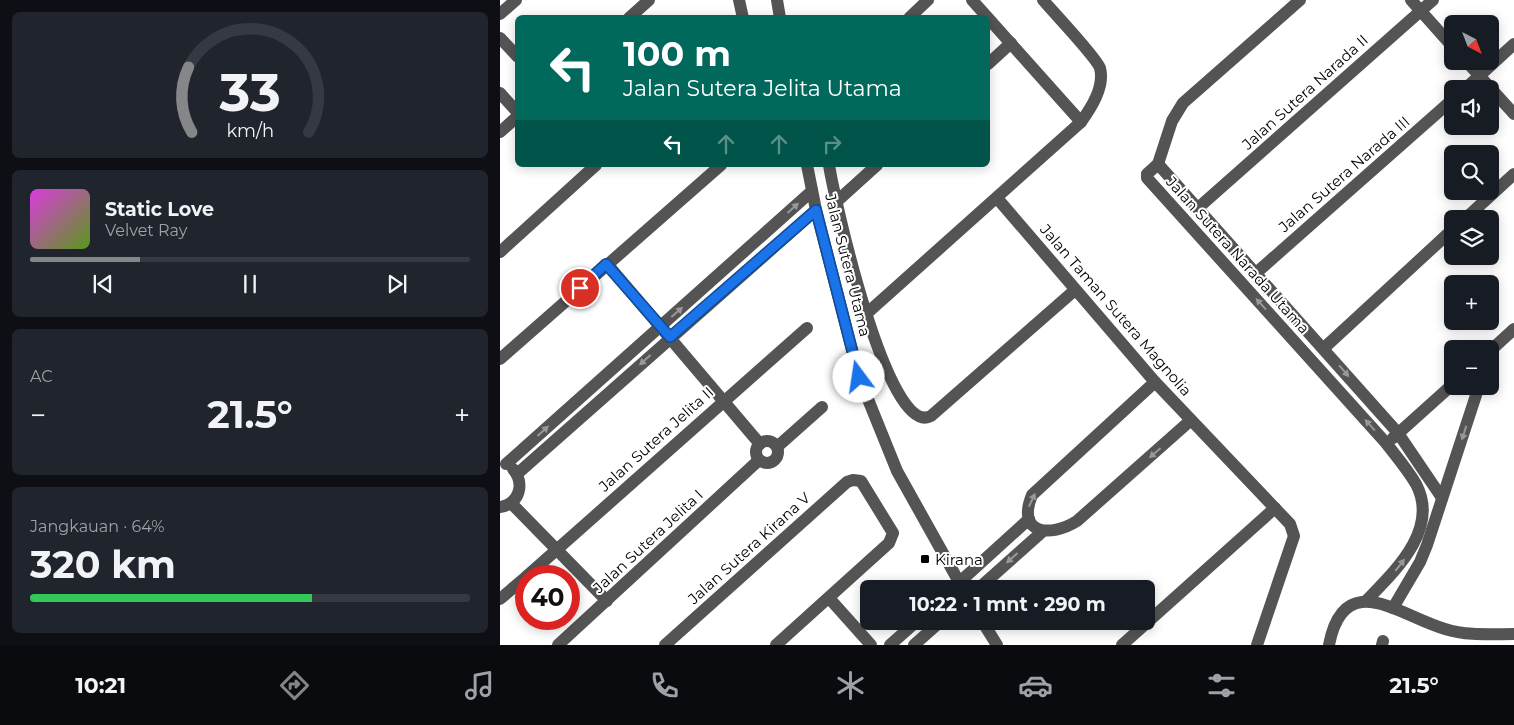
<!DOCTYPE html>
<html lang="id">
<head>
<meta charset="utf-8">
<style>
  :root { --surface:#171b24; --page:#20242c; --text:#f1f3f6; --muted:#9ea1a6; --line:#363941; --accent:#858687 }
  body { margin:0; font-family:Montserrat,sans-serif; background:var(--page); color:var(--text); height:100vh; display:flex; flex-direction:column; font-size:19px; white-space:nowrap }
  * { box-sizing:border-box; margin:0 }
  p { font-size:16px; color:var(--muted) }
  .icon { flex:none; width:28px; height:28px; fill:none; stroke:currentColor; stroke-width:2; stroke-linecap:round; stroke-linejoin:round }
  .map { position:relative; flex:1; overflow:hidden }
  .drawer { display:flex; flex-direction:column; gap:12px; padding:12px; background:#0d0f14; width:500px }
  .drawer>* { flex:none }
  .hud { position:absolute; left:15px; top:15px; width:475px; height:152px; border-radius:8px; box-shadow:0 2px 12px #0003; background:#00695c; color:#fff; overflow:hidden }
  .needle { width:32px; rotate:138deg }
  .buttons { position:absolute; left:944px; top:15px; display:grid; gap:10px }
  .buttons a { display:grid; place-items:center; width:55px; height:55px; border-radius:8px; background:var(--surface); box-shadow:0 2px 12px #0003; font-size:25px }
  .speed { position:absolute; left:15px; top:565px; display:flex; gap:10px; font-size:25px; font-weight:700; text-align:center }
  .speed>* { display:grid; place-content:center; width:65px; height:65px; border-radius:50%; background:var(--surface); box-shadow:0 2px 12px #0003; line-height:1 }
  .speed .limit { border:8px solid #d22; background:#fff; color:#111 }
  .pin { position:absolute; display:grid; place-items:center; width:42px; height:42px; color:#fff; margin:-21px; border:2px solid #fff; border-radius:50%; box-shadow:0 1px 5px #0007 }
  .me { position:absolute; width:55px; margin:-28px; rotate:346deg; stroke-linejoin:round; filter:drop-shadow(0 0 4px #0008) }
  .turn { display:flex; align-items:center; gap:18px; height:105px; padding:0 25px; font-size:22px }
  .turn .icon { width:65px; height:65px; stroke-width:2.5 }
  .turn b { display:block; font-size:35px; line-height:42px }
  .lanes { display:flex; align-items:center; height:48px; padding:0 25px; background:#0003; justify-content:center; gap:25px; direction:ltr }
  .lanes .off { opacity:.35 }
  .big { font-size:38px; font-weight:700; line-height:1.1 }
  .drawer .tile { flex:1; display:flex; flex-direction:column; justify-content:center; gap:8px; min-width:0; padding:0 18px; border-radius:8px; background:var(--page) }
  .drawer .dial { align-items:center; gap:0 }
  .dial svg { height:130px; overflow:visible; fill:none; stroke:var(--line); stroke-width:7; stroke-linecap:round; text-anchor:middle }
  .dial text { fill:var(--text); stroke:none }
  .song { display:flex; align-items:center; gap:15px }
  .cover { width:60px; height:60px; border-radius:8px; background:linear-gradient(135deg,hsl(300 70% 55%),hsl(90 70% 35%)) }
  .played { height:5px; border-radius:2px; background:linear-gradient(90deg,var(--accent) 25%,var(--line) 25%) }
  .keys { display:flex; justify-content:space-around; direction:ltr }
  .heat { display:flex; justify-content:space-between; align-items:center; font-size:28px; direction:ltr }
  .charge { height:8px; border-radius:4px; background:linear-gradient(90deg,#34c759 64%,var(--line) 0) }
  .trip { position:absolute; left:360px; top:580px; width:295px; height:50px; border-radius:8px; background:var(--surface); box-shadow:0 2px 12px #0003; font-weight:700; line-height:50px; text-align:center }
  .tabs { display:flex; height:80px; justify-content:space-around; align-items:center; background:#090b0e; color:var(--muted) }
  .tabs .icon { width:35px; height:35px }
  .tabs .selected { color:var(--accent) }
  .tabs b { font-size:22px; color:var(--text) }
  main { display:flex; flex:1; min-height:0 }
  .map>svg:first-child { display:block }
</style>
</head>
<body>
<main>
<section class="drawer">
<div class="tile dial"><svg viewBox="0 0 100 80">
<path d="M14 69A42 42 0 1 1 86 69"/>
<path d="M14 69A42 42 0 0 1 12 29" stroke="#858687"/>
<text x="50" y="56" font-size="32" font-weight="700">33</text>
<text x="50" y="72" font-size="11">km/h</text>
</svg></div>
<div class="tile">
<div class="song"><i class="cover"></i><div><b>Static Love</b><p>Velvet Ray</p></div></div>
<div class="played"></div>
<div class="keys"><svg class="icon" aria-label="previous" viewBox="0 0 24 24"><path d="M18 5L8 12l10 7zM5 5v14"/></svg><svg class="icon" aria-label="pause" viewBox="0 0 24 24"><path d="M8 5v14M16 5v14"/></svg><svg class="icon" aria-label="next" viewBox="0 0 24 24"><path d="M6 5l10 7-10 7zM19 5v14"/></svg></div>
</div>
<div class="tile"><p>AC</p>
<div class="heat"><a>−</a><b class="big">21.5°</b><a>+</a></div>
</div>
<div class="tile"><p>Jangkauan · 64%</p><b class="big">320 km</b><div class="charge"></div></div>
</section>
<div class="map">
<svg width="1014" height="645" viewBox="0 0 1014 645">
  <rect width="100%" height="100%" fill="#fff"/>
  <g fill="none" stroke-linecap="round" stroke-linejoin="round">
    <!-- minor -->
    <g stroke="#545454" stroke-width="12">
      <polyline points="239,0 243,18"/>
      <polyline points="277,0 280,18"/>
      <polyline points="472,0 581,122"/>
      <polyline points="911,0 952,46"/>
      <polyline points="0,14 16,0"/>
      <polyline points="129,18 149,0"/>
      <polyline points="409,18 428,0"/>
      <polyline points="0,38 18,57"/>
      <polyline points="966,61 1014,114"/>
      <polyline points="488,64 511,43"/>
      <polyline points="965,89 1014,44"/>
      <polyline points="0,93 18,113"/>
      <polyline points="0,132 18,116"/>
      <polyline points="658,164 672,121 683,103 800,0"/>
      <polyline points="307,165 316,210 359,377 397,471 463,589"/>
      <path d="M329,165C334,196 387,439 431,416L575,290"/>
      <polyline points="497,198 655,382 790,524 794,536 757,645"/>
      <polyline points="335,203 377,165"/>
      <polyline points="698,208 933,0"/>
      <polyline points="965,219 1014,174"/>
      <polyline points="0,252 96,165"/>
      <polyline points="107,264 260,444"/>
      <polyline points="756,273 952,100"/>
      <path d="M365,315L581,122C591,108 605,87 600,68C596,57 553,12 543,0"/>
      <polyline points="824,348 952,230"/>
      <polyline points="990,351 1014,329"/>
      <polyline points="0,359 221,165"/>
      <path d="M655,382L532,495C516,534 550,538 577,521L691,420"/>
      <polyline points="893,438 952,385"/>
      <circle cx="267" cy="452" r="11"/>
      <polyline points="277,447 322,407"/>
      <polyline points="6,464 312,191"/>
      <polyline points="17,474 316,210"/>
      <polyline points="11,503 107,601"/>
      <path d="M0,507C20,504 25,483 13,469"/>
      <polyline points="27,576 307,328"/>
      <polyline points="453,588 529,519"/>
      <polyline points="478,589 542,532"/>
      <polyline points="329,598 371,645"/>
      <polyline points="0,599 26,577"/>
      <path d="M867,600C895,571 940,529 916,484C908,470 896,456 886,443L647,178V174L658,164L898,433L942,498"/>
      <polyline points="893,608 920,562 927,545 979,386"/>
      <polyline points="482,621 497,645"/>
      <polyline points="58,645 259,460"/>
      <polyline points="165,645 347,482 353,480 361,481 393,533 389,543 276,645"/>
      <polyline points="390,645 417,621"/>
      <polyline points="414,645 441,621"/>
      <polyline points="622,645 775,508"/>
      <path d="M829,645C844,567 900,616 945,629C967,636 991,634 1014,634"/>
      <polyline points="882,645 883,641"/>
    </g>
  </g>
  <!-- one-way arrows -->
  <defs><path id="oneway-solid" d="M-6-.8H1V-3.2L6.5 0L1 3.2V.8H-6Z" transform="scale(1.25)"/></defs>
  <g fill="#989898">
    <use href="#oneway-solid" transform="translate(293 208) rotate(-42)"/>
    <use href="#oneway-solid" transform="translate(761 304) rotate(-132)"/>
    <use href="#oneway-solid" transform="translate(177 312) rotate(-41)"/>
    <use href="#oneway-solid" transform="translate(145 360) rotate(138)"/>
    <use href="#oneway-solid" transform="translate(844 371) rotate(49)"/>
    <use href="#oneway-solid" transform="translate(870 425) rotate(-132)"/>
    <use href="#oneway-solid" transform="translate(43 431) rotate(-42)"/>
    <use href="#oneway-solid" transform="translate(964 433) rotate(108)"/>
    <use href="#oneway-solid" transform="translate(655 453) rotate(139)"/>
    <use href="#oneway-solid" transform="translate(532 500) rotate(-65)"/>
    <use href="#oneway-solid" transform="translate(512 558) rotate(138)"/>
    <use href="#oneway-solid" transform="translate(900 565) rotate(-52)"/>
  </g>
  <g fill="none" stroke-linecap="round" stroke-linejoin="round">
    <defs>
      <polyline id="route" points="80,288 106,264 170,337 316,210 359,377"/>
    </defs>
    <!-- route casing -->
    <use href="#route" stroke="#114b97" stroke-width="12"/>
    <!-- route -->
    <use href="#route" stroke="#1a73e8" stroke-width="9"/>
  </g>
  <!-- markers -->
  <rect fill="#000" stroke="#fff" stroke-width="2" x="420" y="554" width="10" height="10" rx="2.5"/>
  <g text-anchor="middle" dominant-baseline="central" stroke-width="4" stroke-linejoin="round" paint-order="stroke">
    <!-- street labels -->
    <g font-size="15" fill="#000" stroke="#fff">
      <text transform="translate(805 92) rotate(-42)">Jalan Sutera Narada II</text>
      <text transform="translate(844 174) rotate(-41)">Jalan Sutera Narada III</text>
      <text transform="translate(738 255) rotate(48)">Jalan Sutera Narada Utama</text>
      <text transform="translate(348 265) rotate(76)">Jalan Sutera Utama</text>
      <text transform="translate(616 310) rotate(49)">Jalan Taman Sutera Magnolia</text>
      <text transform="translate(156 439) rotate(-42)">Jalan Sutera Jelita II</text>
      <text transform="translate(148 541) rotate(-43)">Jalan Sutera Jelita I</text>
      <text transform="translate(249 548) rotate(-42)">Jalan Sutera Kirana V</text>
    </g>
    <!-- poi labels -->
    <g font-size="15" fill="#000" stroke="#fff" text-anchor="start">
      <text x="435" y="559">Kirana</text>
    </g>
  </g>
</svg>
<div class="buttons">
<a><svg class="needle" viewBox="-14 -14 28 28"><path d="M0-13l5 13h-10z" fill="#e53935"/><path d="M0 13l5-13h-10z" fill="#9ea1a6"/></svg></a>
<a><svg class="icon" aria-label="sound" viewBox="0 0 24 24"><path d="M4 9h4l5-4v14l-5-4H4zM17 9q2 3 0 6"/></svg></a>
<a><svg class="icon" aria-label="search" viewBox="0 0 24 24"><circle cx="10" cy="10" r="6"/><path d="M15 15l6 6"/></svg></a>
<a><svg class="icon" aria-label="layers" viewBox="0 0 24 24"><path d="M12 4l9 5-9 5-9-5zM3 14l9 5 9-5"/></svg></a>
<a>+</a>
<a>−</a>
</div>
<div class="speed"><div class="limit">40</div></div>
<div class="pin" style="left:80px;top:288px;background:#d93025"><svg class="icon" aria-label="arrive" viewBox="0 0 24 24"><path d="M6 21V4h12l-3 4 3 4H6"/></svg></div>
<svg class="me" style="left:359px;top:377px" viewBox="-20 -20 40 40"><circle r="19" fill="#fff"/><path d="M0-13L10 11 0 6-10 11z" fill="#1a73e8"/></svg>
<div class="trip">10:22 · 1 mnt · 290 m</div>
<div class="hud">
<div class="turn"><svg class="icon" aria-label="left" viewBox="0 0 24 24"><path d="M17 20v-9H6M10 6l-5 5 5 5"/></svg><div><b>100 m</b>Jalan Sutera Jelita Utama</div></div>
<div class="lanes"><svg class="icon" aria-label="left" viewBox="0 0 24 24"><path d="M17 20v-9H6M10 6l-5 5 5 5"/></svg><svg class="icon off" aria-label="ahead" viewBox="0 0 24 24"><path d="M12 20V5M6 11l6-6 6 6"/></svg><svg class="icon off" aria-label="ahead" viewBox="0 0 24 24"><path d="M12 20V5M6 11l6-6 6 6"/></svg><svg class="icon off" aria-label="right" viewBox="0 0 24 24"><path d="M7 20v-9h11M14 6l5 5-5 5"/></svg></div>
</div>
</div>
</main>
<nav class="tabs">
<b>10:21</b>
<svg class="icon selected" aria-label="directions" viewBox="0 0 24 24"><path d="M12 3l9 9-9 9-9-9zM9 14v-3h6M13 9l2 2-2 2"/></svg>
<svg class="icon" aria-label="music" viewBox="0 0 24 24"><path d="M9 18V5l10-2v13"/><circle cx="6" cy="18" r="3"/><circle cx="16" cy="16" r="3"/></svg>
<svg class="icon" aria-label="phone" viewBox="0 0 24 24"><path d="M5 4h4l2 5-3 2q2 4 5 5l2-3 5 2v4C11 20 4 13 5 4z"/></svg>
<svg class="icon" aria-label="climate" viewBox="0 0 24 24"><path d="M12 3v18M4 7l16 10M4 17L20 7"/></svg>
<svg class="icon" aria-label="car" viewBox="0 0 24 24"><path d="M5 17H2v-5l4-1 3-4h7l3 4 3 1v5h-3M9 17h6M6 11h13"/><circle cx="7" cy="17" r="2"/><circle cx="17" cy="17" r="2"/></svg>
<svg class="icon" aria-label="filters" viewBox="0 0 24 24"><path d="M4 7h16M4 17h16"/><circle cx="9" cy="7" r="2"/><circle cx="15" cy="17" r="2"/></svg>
<b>21.5°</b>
</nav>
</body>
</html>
